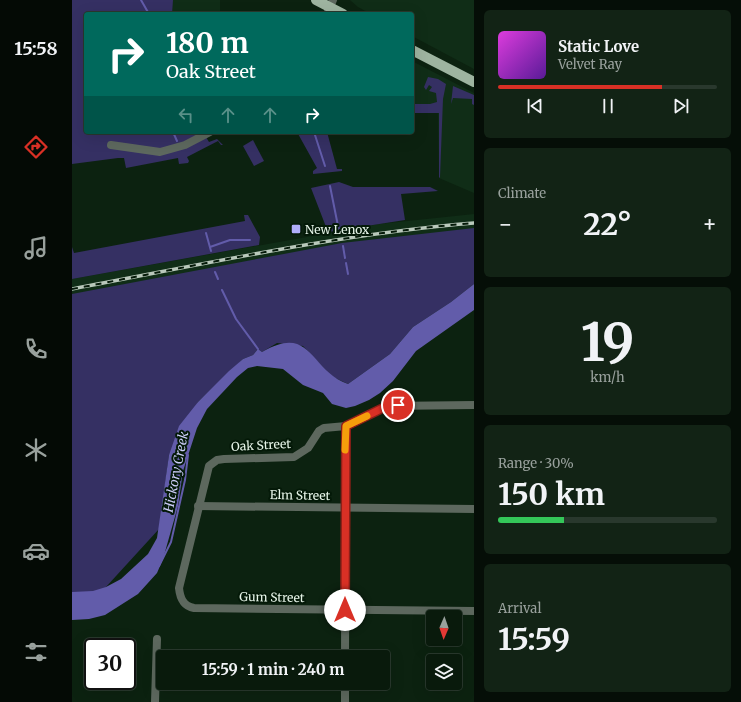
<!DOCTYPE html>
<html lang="en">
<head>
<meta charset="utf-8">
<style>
  :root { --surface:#091a0c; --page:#122315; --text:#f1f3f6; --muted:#99a19d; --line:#29382d; --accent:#d93025 }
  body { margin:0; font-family:Merriweather,serif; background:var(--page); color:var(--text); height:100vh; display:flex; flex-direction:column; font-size:15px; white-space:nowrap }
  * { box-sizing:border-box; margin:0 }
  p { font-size:13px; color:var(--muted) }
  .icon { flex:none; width:22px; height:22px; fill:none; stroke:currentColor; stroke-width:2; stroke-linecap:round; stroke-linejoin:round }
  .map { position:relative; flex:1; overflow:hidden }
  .side { display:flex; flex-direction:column; gap:10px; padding:10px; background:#050e07; width:267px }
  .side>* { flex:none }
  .guide { position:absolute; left:12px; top:12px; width:330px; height:122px; border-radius:4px; box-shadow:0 4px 16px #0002,0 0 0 1px var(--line); background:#00695c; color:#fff; overflow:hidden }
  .needle { width:26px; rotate:182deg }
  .buttons { position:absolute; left:354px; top:610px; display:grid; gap:8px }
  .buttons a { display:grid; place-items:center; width:36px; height:36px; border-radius:4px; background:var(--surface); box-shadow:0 4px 16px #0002,0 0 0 1px var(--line); font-size:20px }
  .speed { position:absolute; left:12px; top:638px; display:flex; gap:8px; font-size:20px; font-weight:700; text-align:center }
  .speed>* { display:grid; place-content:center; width:52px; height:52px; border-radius:50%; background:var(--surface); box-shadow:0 4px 16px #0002,0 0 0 1px var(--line); line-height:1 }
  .speed .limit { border:2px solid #111; border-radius:6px; background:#fff; color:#111 }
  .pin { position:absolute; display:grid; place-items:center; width:34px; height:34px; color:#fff; margin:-17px; border:2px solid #fff; border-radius:50%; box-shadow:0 1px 4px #0007 }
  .me { position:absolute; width:44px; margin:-22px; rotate:0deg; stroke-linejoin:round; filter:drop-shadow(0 0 3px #0008) }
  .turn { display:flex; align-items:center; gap:14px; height:84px; padding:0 16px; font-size:18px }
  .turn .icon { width:52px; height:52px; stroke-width:2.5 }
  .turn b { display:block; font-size:28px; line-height:34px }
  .lanes { display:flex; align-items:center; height:38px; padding:0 16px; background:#0003; justify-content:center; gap:20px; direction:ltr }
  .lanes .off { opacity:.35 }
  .big { font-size:30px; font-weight:700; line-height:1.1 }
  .side .tile { flex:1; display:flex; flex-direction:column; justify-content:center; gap:6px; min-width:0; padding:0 14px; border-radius:6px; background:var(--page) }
  .side .dial { align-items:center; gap:0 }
  .dial b { font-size:52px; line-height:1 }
  .song { display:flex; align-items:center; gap:12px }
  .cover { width:48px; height:48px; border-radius:6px; background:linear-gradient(135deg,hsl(300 70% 55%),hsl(270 70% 35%)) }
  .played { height:4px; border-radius:2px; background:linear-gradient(90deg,var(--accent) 75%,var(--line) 75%) }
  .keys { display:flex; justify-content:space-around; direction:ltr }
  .heat { display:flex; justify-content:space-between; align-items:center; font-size:22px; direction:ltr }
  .charge { height:6px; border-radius:3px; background:linear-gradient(90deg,#34c759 30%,var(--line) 0) }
  .trip { position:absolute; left:84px; top:650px; width:234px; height:40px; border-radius:4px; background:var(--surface); box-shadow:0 4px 16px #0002,0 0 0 1px var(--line); font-weight:700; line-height:40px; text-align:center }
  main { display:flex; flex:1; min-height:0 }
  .dock { display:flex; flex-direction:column; width:72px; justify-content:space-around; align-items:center; background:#040a05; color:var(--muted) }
  .dock .icon { width:28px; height:28px }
  .dock .selected { color:var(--accent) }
  .dock b { font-size:18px; color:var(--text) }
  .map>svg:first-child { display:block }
</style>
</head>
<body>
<main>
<nav class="dock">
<b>15:58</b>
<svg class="icon selected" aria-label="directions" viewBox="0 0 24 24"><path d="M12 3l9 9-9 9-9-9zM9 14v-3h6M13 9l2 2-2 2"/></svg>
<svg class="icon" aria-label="music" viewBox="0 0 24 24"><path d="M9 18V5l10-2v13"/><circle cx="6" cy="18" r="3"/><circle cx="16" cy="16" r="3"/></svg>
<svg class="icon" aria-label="phone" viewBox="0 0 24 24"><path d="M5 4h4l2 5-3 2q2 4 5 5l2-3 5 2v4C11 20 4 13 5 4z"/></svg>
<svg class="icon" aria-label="climate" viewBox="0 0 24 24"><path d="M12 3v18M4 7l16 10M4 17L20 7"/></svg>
<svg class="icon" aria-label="car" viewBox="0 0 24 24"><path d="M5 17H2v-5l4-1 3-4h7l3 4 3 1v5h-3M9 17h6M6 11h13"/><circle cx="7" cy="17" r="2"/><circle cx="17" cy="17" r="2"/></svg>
<svg class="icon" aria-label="filters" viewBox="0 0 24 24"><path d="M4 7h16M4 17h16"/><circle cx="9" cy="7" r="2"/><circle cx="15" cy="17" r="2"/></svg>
</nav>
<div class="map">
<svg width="402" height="702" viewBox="0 0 402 702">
  <rect width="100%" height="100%" fill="#0c2210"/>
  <!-- built -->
  <g fill="#102d17">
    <rect x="99" y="0" width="49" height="14"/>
    <polygon points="278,0 402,0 402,69 340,36 340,14 299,14 286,7"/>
    <polygon points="340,61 402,93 402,193 367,178 366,104 340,104"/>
    <polygon points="402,214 402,234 0,295 0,279 307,224"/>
  </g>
  <!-- green -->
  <g fill="#353063">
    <polygon points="0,0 101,0 100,14 14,14 14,132 131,132 137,142 145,139 151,145 149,145 146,141 115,157 117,161 116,163 107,164 106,158 54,168 52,158 46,158 0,164"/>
    <polygon points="356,77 366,79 374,84 371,99 368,177 367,178 367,113 340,113 340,104 358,104 365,102 364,93 357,91 360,87 357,85 354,90 352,87"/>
    <polygon points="381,86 402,95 402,105 400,104 400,99 381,98 379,104"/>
    <polygon points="225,132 255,132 265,169 270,169 270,171 241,174 241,171 245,168"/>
    <polygon points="181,140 192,161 182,166 171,146"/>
    <polygon points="267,182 281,187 358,187 366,191 329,194 333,220 256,232 239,188"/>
    <polygon points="172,215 176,215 188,237 187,245 0,279 0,247 2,253 173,221"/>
    <polygon points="402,228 402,284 379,302 341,327 318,354 276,384 259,376 231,346 205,343 190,352 186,349 181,355 171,359 126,402 97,455 87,529 23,599 0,600 0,294 270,243"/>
  </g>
  <!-- water -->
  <path fill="#625caa" d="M402,284V310L344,351L321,381L308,393L297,400L283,406L274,408L260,404L251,393L231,385L211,369L185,366L176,368L165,377L135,409L125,428L111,471L106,506L91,559L85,573L66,594L33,615L17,619L0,620V592L21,591L34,587L49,579L76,554L85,538L97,455L107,426L126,402L157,371L171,359L181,355L186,349L190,352C240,323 237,370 276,384L318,354L341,327L379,302Z"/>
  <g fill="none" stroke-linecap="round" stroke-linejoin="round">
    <!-- stream -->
    <g stroke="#625caa" stroke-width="2">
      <polyline points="69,0 77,14"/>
      <polyline points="101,132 105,141"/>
      <polyline points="242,132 253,166"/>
      <polyline points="258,186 267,231"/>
      <polyline points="134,233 139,251"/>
      <polyline points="271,246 273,258"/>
      <polyline points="138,247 158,240 178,240"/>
      <polyline points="274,263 276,274"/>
      <polyline points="143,272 146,279"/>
      <polyline points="150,290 164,319 186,349"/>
      <polyline points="87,566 99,542 113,480 116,455"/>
    </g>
    <!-- street -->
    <g stroke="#5d685e" stroke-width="8">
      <polyline points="255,14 261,0"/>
      <polyline points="39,145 88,152 113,145 138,132"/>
      <path d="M402,405L315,406L283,422L274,426L252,428L247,431L236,448L222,457L152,459L145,460L137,466L107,588C108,598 111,606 122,608L402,611"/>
      <polyline points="126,506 402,509"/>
      <polyline points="273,657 274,426"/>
      <polyline points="83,702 85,639"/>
      <polyline points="273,702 273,683"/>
    </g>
    <!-- primary -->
    <g stroke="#9eb4a0" stroke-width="10">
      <polyline points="244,0 271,14"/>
      <polyline points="340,50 402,82"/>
    </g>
    <defs>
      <path id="rail" d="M0,289C133,264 267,234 402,223"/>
    </defs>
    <!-- rail casing -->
    <use href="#rail" stroke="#b9c8bb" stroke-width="3.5"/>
    <!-- rail -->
    <use href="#rail" stroke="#041908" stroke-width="2" stroke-dasharray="6" stroke-linecap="butt"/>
  </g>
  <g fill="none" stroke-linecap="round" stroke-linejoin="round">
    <defs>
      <polyline id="route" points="273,610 274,426 315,406 326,405"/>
    </defs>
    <!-- route casing -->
    <use href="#route" stroke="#8d1f18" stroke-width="10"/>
    <!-- route -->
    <use href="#route" stroke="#d93025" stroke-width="7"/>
    <!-- slow -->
    <polyline stroke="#f59e0b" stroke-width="7" points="273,450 274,426 295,416"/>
  </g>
  <!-- markers -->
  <rect fill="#b0aefa" stroke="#041908" stroke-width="1.5" x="219" y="224" width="10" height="10" rx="2"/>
  <g text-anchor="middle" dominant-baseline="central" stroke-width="4" stroke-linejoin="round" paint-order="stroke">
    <!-- poi labels -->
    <g font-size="12" fill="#e6f4e8" stroke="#041908" text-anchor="start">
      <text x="233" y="229">New Lenox</text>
    </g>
    <!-- street labels -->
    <g font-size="12" fill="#e6f4e8" stroke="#041908">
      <text transform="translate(189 445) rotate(-3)">Oak Street</text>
      <text transform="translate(228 495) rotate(1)">Elm Street</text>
      <text transform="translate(200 597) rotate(1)">Gum Street</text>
    </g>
    <!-- water labels -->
    <g font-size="13" font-style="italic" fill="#cdcdf9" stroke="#041908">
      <text transform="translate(104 472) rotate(-79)">Hickory Creek</text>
    </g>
  </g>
</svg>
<div class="buttons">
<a><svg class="needle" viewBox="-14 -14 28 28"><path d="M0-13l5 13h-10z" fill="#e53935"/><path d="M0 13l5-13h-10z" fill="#99a19d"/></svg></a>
<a><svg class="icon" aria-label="layers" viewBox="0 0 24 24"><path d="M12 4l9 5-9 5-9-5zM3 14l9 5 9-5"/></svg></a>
</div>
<div class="speed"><div class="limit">30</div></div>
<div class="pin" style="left:326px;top:405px;background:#d93025"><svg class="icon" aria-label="arrive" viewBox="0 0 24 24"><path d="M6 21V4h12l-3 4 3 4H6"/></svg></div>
<svg class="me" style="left:273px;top:610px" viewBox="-20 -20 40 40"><circle r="19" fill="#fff"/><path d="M0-13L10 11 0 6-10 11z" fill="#d93025"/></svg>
<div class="trip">15:59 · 1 min · 240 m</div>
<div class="guide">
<div class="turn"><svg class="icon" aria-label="right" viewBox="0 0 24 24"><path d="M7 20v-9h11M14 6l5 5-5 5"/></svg><div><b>180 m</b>Oak Street</div></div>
<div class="lanes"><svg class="icon off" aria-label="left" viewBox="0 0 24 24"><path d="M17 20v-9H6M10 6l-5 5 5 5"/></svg><svg class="icon off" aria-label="ahead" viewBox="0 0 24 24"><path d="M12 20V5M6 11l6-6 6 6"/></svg><svg class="icon off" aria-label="ahead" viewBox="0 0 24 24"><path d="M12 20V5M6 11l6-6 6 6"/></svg><svg class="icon" aria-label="right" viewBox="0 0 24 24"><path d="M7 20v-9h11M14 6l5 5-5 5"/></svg></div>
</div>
</div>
<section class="side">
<div class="tile">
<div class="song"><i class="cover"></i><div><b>Static Love</b><p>Velvet Ray</p></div></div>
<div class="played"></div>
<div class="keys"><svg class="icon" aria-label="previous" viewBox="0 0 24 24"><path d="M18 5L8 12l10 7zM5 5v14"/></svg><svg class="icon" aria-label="pause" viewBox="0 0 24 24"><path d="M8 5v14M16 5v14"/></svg><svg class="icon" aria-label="next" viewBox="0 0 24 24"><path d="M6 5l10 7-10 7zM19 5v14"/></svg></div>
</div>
<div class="tile"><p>Climate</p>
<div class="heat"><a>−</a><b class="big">22°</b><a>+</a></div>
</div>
<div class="tile dial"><b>19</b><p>km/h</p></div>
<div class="tile"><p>Range · 30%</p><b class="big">150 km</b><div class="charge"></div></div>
<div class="tile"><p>Arrival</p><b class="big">15:59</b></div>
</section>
</main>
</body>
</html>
